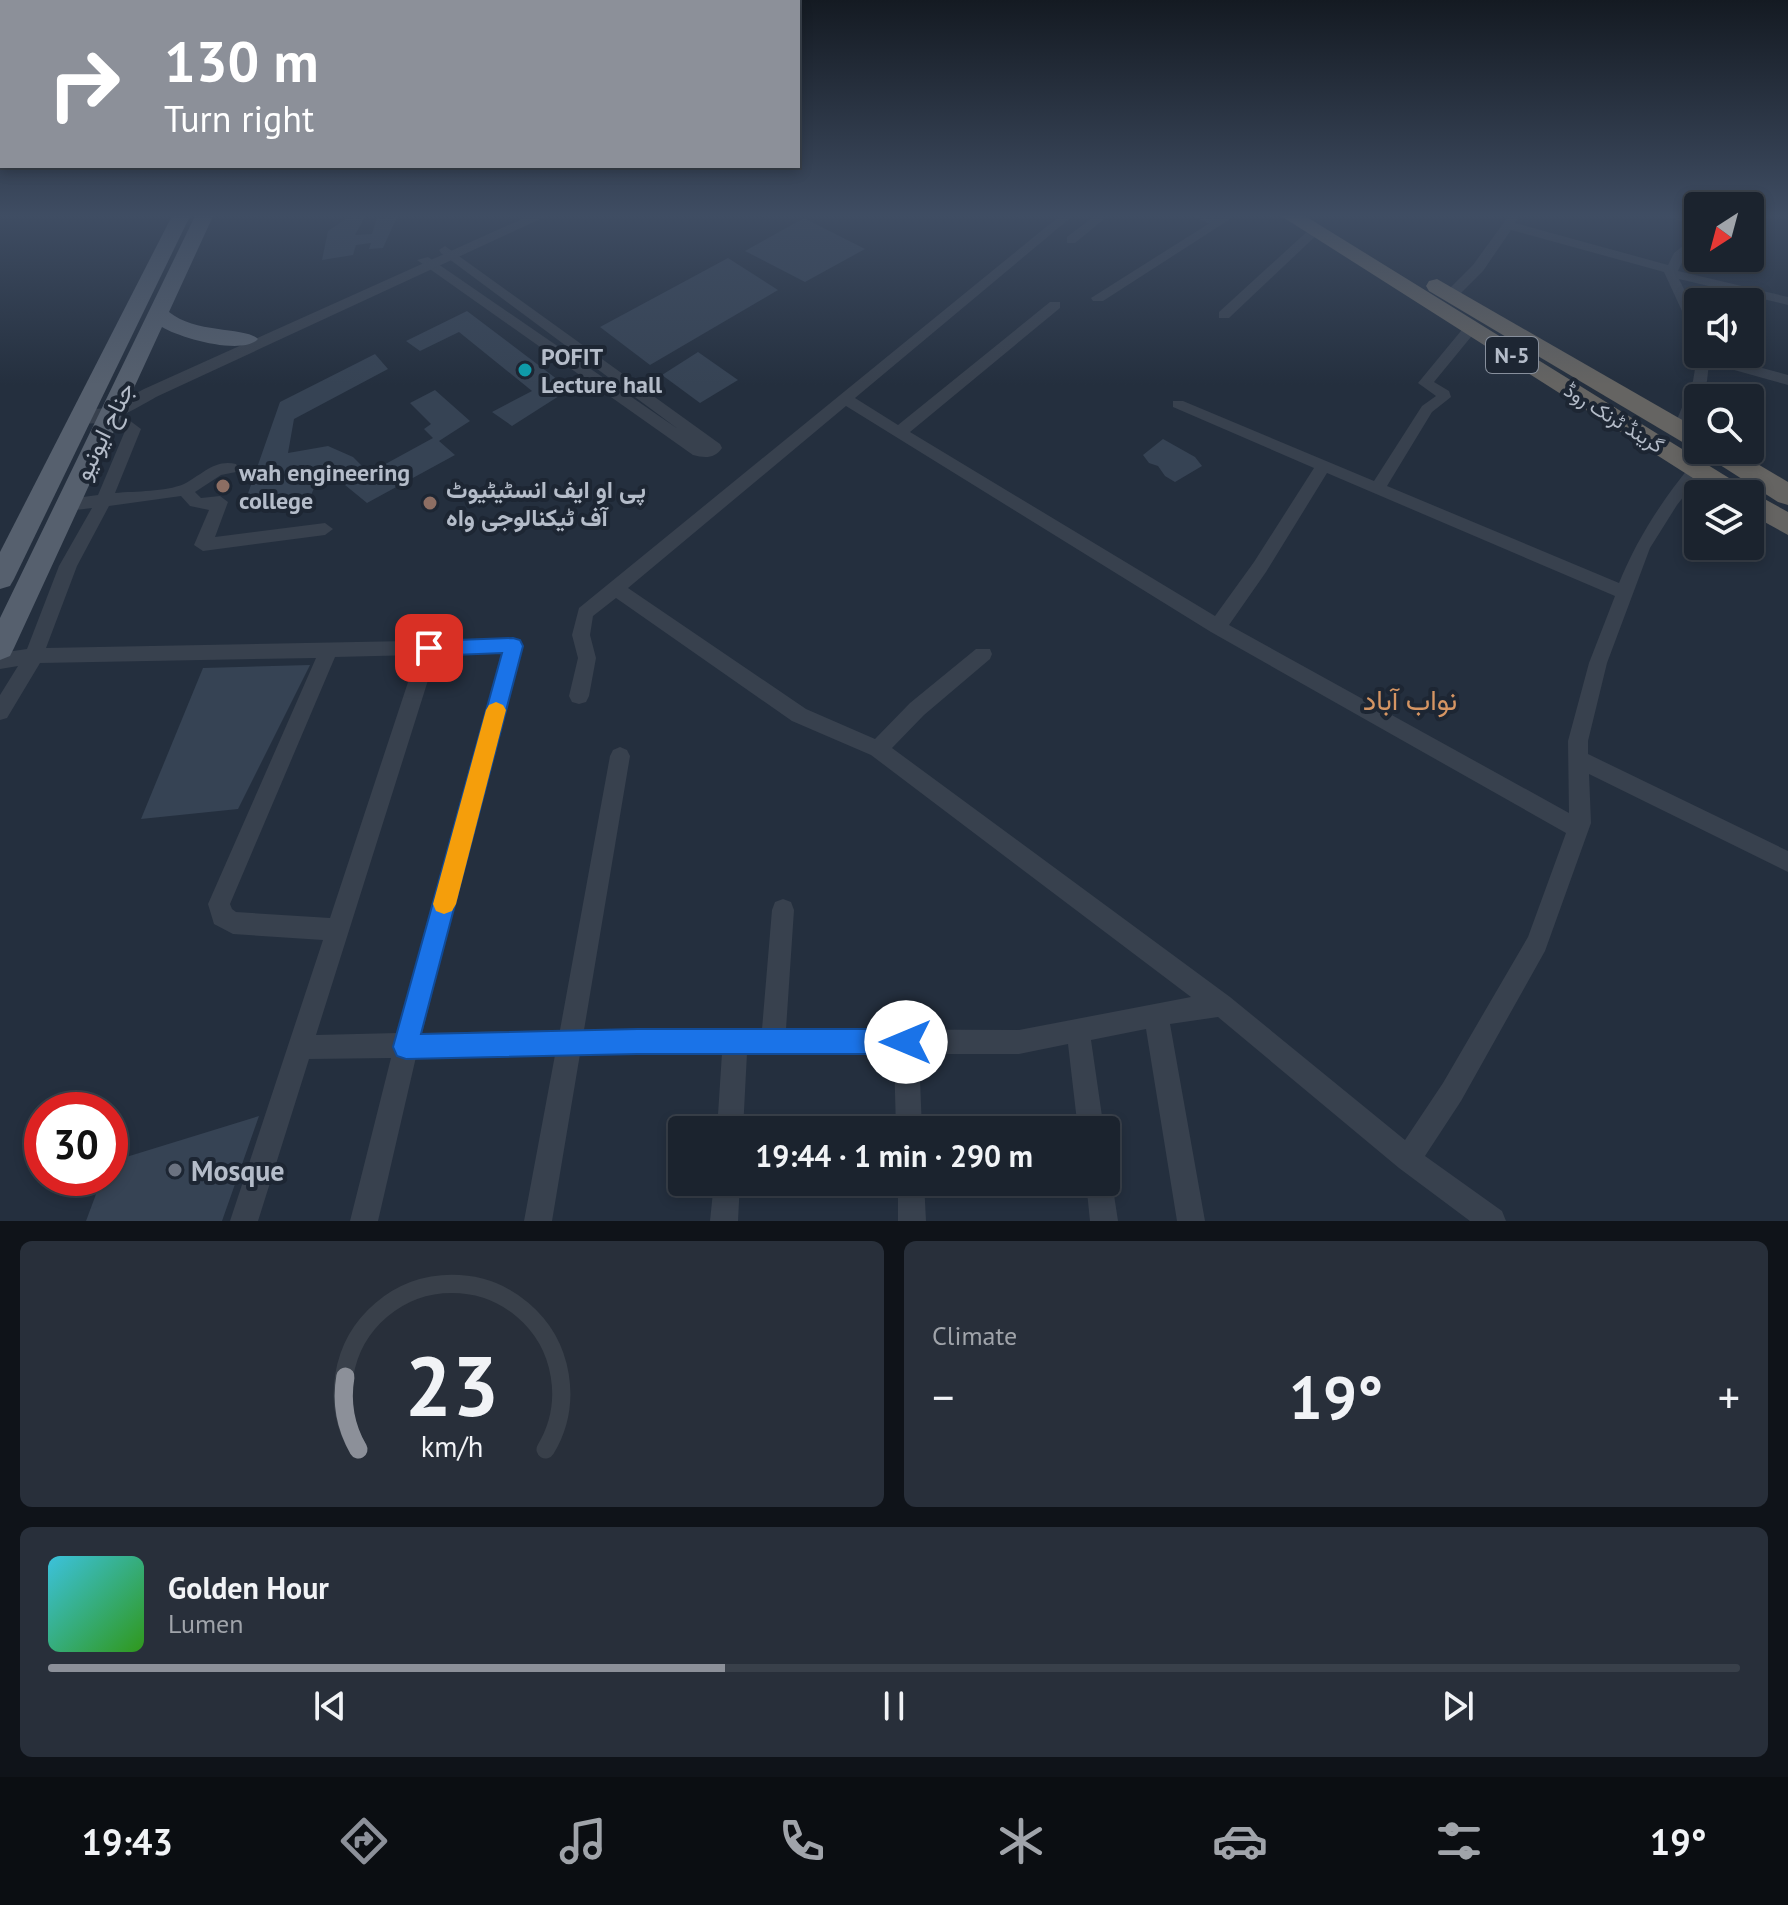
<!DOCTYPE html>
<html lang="en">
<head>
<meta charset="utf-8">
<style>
  :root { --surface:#1b232e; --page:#282f3a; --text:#f1f3f6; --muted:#a0a4aa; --line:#39404a; --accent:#8c9099 }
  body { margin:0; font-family:"PT Sans",Vazirmatn,sans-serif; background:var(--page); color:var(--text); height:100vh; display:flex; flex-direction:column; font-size:30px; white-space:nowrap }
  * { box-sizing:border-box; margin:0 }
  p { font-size:26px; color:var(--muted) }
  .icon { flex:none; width:44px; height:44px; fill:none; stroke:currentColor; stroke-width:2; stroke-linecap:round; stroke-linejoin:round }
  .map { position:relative; height:1221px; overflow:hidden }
  .panel { display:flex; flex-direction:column; gap:20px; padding:20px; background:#0f1319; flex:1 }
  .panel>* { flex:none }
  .hud { position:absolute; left:0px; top:0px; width:800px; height:168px; box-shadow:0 4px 12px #0003,0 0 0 2px var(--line); background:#8c9099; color:#fff; overflow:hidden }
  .needle { width:52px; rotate:216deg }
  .buttons { position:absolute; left:1684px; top:192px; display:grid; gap:16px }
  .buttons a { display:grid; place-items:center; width:80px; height:80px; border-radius:8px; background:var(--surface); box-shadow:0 4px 12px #0003,0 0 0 2px var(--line); font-size:40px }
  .speed { position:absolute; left:24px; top:1092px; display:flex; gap:16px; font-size:40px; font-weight:700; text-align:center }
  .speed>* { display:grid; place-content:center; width:104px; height:104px; border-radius:50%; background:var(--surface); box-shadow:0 4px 12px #0003,0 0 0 2px var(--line); line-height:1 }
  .speed .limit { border:12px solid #d22; background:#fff; color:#111 }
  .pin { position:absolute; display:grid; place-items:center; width:68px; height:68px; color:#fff; margin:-34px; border-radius:16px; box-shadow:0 4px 12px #0006 }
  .me { position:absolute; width:88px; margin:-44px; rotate:270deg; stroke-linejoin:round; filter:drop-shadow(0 0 6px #0008) }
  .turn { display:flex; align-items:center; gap:28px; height:168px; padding:0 32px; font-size:36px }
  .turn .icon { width:104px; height:104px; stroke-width:2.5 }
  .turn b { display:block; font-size:56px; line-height:68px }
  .big { font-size:60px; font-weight:800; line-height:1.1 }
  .panel .tile { flex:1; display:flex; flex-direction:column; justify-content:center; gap:12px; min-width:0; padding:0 28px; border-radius:12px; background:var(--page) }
  .panel .dial { align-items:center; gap:0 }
  .dial svg { height:208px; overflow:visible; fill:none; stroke:var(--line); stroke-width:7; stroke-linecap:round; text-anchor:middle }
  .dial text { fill:var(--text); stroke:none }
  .song { display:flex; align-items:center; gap:24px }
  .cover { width:96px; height:96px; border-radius:12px; background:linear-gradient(135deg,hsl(190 70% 55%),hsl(110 70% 35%)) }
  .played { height:8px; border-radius:4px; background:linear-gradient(90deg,var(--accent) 40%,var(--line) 40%) }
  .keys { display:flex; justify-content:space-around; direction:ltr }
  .heat { display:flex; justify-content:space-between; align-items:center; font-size:44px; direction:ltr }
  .panel .tiles { flex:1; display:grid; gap:20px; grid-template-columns:1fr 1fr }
  .tile:last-child { grid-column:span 2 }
  .trip { position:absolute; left:668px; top:1116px; width:452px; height:80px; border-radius:8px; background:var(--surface); box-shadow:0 4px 12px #0003,0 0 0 2px var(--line); font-weight:800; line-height:80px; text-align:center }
  .tabs { display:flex; height:128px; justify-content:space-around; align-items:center; background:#0b0e12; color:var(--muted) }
  .tabs .icon { width:56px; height:56px }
  .tabs .on { color:var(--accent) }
  .tabs b { font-size:36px; color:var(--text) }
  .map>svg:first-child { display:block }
</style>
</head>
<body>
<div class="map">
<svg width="1788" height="1221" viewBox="0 0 1788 1221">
  <rect width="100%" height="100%" fill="#242f3e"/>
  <!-- building -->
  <g fill="#364354">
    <polygon points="353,214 366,215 355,235 372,234 377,218 397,217 383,248 369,249 371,243 356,245 353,255 322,260 328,231"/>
    <polygon points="1188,214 1225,214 1210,224"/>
    <polygon points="804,218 865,249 805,282 745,251"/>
    <polygon points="728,258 778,290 650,365 600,327"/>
    <polygon points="467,311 570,389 512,426 492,412 532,391 459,332 420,351 406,341"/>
    <polygon points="698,352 738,380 700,403 662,375"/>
    <polygon points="375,354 388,369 294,419 288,453 328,446 353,457 369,473 433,438 424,429 431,424 410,403 435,390 470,421 439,441 455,455 367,503 323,467 309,500 245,502 280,402"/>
    <polygon points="1163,439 1195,457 1202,466 1175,482 1165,476 1158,466 1149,463 1143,455"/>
    <polygon points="310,665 238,809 141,819 203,668"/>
    <polygon points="259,1116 222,1221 86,1221 102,1178 110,1178 110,1162"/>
  </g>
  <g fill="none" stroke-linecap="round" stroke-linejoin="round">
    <!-- minor -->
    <g fill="#38414e" fill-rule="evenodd">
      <path d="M1062,214H1075L855,398L898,425L1050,302H1060V308L910,432L1215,616L1254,562L1314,468L1173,407V401H1183L1374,481L1422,406L1436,396L1418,383L1465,326H1475V332L1434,382L1449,391L1451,397L1432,412L1387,486L1619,583C1637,539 1661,502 1691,465H1703L1705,469L1677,505L1650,548L1607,663L1588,741V754L1788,851V872L1589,774L1591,823L1545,951L1461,1101L1425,1156L1502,1211L1506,1221H1470L1399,1168L1218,1017L1170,1024L1205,1221H1177L1146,1029L1091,1040L1104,1130H1078L1068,1044L1019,1054H919L922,1130H896L894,1054L747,1053L743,1130H717L722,1053L580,1054L552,1221H524L555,1055L416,1057L378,1221H350L391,1058L309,1059L258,1221H230L323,940L233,934L214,924L208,904L316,658L40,663L7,718L0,720V695L18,666L0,669V653L27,649L59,566L92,508L68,511L60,505L68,499L98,495L125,431L107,417V411H117L141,429L115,493C136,491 165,492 184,484C202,475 214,459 236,464L238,468L236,472L221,475L195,492L201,498L220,496L228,502L215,537L325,523L333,529L325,535L203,551L194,545L209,510L190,506L181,496L109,506L77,566L46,648L513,639L520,641L522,646L422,1033L560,1030L610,756L613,750L620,747L627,750L630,756L584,1030L762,1029L772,910L775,902L783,899L791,902L794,910L786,1029L1019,1030L1191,997L871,755L792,721L616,598L593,616L590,635L596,658L589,696L586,702L579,704L572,702L569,696L578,658L572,635L579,608ZM846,406L1211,632L1566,833L1528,937L1443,1083L1405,1140L1230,997L892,748L924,715L990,659L992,654L990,649H976L910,703L875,739L806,709L628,588ZM1327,473L1615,596L1589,663L1568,741L1569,813L1229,625L1266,572ZM502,654L398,1033L316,1035L436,655ZM417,655L330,918L236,912L232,909L230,904L335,657Z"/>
      <polygon points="1097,214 1110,214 1075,243 1067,243 1067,237"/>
      <polygon points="1224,214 1238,214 1103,301 1093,301 1091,298"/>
      <polygon points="1510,214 1521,215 1515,223 1668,265 1674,253 1698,234 1698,245 1684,258 1678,271 1788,297 1788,305 1679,279 1698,318 1698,336 1693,335 1664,272 1511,230 1483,271 1457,297 1447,297 1447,291 1473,265"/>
      <polygon points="1660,214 1678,214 1698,219 1698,227"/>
      <polygon points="1750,214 1763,214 1750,221"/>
      <polygon points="1311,228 1321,231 1229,318 1219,318 1219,312"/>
      <path d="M445,246L720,444L722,448C715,459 704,458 693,455L417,260L428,257L678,429L441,253L439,250Z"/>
      <polygon points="1698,351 1698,354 1710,354 1788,375 1788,385 1709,363 1707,381 1701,398 1698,398 1689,429 1681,434 1676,433 1673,429 1693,381"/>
      <polygon points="1106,1172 1112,1182 1118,1221 1090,1221 1086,1182 1106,1182"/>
      <polygon points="714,1182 740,1182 738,1221 710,1221"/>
      <polygon points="898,1182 924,1182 926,1221 898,1221"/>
    </g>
    <!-- tertiary -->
    <path fill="#38414e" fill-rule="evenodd" d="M533,214H551L156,397C137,408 90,437 72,416L81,410L108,408L144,389Z"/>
    <!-- primary -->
    <g fill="#56606e" fill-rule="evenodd">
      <polygon points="173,214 191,214 14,579 10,586 0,589 0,552"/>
      <path d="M196,214H214L169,312C196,334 247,327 258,339C243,356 180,338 162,327L14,648L10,656L0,660V618Z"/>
    </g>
    <!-- trunk -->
    <g fill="#656462" fill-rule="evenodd">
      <polygon points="1278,214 1302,214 1750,491 1788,512 1788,535 1750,514 1750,494 1718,494"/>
      <polygon points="1437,279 1698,429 1698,449 1689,446 1429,291 1426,286 1429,281"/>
      <polygon points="1702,450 1734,450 1788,482 1788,505 1778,502 1706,456"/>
    </g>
  </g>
  <!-- sky -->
  <linearGradient id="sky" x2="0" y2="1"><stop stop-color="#141a22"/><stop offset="0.56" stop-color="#3f4d63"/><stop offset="1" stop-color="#3f4d63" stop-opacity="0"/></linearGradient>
  <rect width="1788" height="385" fill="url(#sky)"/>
  <!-- route -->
  <polygon fill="#1a73e8" stroke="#114b97" stroke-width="2" points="513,638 520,640 523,646 421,1034 637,1029 906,1029 915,1033 918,1042 915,1050 906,1054 637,1054 406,1059 397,1056 393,1047 502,653 429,656 423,654 420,648 423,643 429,641"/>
  <!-- slow -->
  <polygon fill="#f59e0b" points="496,702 503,705 506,710 456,904 452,911 444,914 436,911 433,904 486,710 489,705"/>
  <!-- markers -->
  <circle fill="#0f9aa8" stroke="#1d2633" stroke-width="3" cx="525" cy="370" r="8"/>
  <g fill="#8d6e63" stroke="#1d2633" stroke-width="3">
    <circle cx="223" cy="486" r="8"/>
    <circle cx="430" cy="503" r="8"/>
  </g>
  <circle fill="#6b7280" stroke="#1d2633" stroke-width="3" cx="175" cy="1170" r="8"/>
  <g text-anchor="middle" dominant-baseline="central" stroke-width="8" stroke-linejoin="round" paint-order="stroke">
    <!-- far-street labels -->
    <g font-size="20" fill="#b4bcc9" stroke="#1d2633">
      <text transform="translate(1614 418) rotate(32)">گرینڈ ٹرنک روڈ</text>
    </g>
    <!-- shield labels -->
    <rect fill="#1d2633" stroke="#878f9c" stroke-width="2" x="1486" y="337" width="52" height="36" rx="6"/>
    <g font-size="22" font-weight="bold" fill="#b4bcc9">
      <text x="1512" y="355">N-5</text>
    </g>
    <!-- poi labels -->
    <g font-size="24" font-weight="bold" fill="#b4bcc9" stroke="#1d2633" text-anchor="start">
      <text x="541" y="356">POFIT<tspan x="541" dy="28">Lecture hall</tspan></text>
      <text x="239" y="472">wah engineering<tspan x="239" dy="28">college</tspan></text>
      <text x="446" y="489">پی او ایف انسٹیٹیوٹ<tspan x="446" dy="28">آف ٹیکنالوجی واہ</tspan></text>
    </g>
    <!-- street labels -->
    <g font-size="24" fill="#b4bcc9" stroke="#1d2633">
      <text transform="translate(104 431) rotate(-64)">جناح ایونیو</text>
    </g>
    <!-- quarter labels -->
    <g font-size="28" fill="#d59563" stroke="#1d2633">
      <text x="1410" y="699">نواب آباد</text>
    </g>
    <!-- near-poi labels -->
    <g font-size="28" font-weight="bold" fill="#b4bcc9" stroke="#1d2633" text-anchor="start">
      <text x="191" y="1170">Mosque</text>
    </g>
  </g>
</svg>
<div class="buttons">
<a><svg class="needle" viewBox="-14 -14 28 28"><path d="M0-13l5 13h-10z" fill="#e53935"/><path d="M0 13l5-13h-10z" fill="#a0a4aa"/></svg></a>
<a><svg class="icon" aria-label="sound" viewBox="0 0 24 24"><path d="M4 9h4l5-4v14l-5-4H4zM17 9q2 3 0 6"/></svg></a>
<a><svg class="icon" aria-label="search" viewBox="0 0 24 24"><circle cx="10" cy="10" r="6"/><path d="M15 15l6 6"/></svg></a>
<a><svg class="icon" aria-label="layers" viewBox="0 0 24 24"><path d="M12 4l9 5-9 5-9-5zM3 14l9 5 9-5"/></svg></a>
</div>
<div class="speed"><div class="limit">30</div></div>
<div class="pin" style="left:429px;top:648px;background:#d93025"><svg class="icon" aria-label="arrive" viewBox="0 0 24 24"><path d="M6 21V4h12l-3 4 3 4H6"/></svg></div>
<svg class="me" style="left:906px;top:1042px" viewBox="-20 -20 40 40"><circle r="19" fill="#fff"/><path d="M0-13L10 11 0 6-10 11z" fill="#1a73e8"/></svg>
<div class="trip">19:44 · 1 min · 290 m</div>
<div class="hud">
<div class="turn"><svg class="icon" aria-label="right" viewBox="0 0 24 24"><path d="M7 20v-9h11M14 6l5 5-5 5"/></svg><div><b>130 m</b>Turn right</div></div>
</div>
</div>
<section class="panel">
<div class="tiles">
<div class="tile dial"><svg viewBox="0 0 100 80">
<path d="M14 69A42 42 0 1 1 86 69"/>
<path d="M14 69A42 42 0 0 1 9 41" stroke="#8c9099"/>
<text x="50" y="56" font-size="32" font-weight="700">23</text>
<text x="50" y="72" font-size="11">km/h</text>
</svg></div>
<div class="tile"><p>Climate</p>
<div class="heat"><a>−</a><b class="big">19°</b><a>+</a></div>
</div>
<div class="tile">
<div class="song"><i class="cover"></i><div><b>Golden Hour</b><p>Lumen</p></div></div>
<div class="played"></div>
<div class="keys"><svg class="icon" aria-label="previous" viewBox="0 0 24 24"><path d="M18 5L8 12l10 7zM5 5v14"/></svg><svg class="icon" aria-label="pause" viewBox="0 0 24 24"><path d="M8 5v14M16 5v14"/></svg><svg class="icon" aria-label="next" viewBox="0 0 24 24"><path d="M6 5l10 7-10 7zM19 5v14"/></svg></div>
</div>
</div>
</section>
<nav class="tabs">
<b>19:43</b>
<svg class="icon on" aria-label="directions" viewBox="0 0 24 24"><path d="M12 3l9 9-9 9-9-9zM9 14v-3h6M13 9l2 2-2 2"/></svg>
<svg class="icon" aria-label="music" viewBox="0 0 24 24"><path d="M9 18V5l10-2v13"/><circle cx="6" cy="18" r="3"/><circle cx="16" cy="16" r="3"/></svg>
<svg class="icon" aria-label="phone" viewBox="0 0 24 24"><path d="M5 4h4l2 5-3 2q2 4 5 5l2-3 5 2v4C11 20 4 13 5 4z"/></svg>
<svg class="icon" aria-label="climate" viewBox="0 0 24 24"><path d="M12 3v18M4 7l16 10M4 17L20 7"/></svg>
<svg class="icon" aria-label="car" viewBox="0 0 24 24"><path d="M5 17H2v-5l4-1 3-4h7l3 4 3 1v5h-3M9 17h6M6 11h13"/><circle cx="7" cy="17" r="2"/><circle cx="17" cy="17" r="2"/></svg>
<svg class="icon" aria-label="filters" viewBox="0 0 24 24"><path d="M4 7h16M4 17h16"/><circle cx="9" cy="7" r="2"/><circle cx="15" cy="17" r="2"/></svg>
<b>19°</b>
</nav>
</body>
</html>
